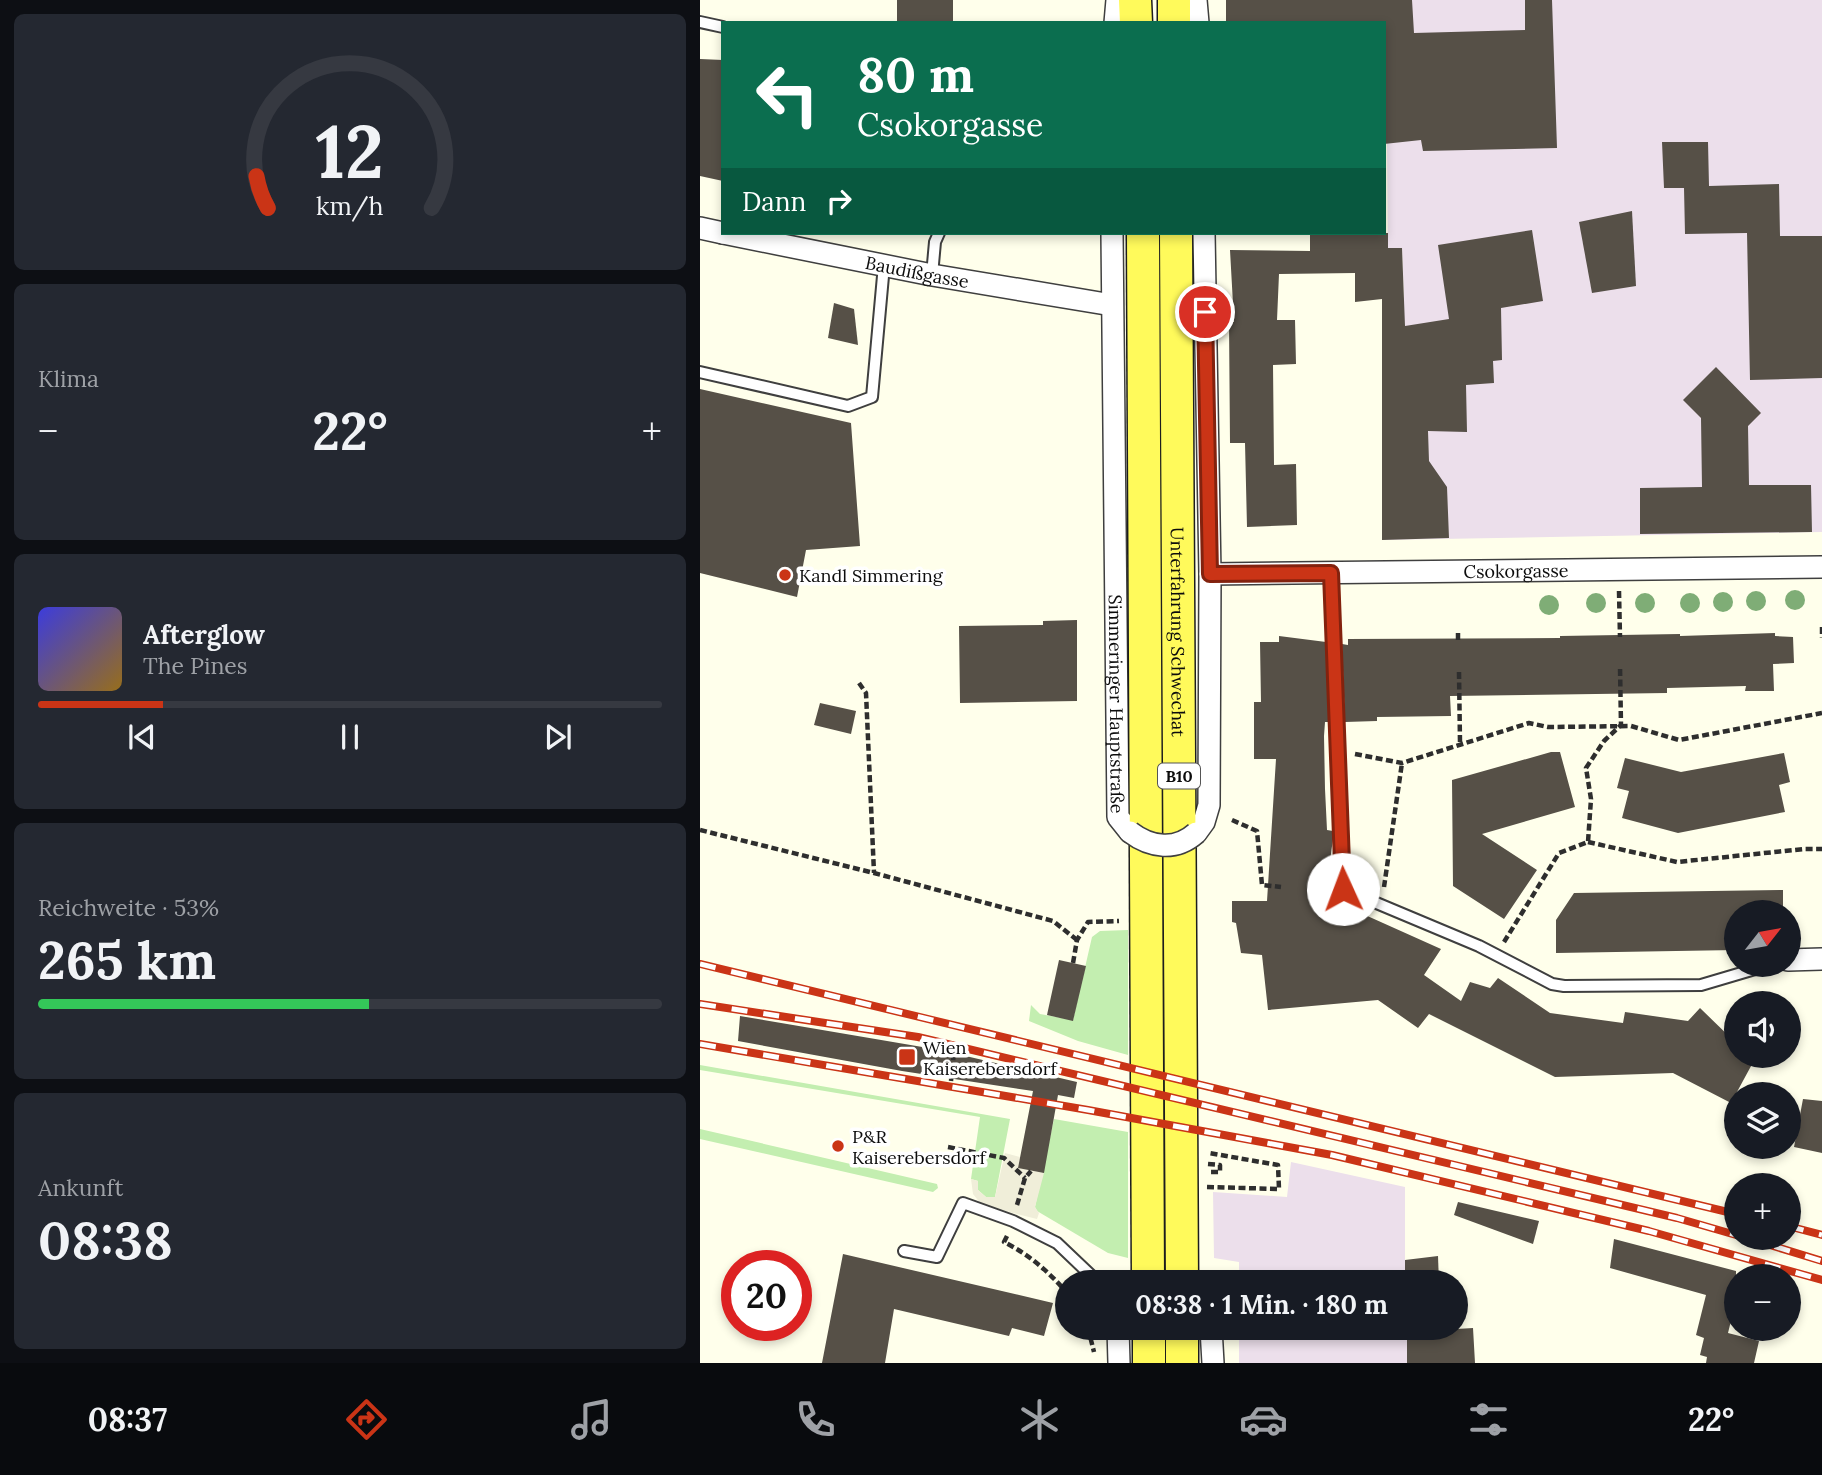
<!DOCTYPE html>
<html lang="de">
<head>
<meta charset="utf-8">
<style>
  :root { --surface:#171b24; --page:#242831; --text:#f1f3f6; --muted:#9ea1a6; --line:#363941; --accent:#ca3416 }
  body { margin:0; font-family:Lora,serif; background:var(--page); color:var(--text); height:100vh; display:flex; flex-direction:column; font-size:26px; white-space:nowrap }
  * { box-sizing:border-box; margin:0 }
  p { font-size:23px; color:var(--muted) }
  .icon { flex:none; width:38px; height:38px; fill:none; stroke:currentColor; stroke-width:2; stroke-linecap:round; stroke-linejoin:round }
  .map { position:relative; flex:1; overflow:hidden }
  .sheet { display:flex; flex-direction:column; gap:14px; padding:14px; background:#0d0f14; width:700px }
  .sheet>* { flex:none }
  .top-card { position:absolute; left:21px; top:21px; width:665px; height:214px; border-radius:0px; box-shadow:0 4px 10px #0003; background:#0b6e4f; color:#fff; overflow:hidden }
  .needle { width:46px; rotate:59deg }
  .tools { position:absolute; left:1024px; top:900px; display:grid; gap:14px }
  .tools a { display:grid; place-items:center; width:77px; height:77px; border-radius:50%; background:var(--surface); box-shadow:0 4px 10px #0003; font-size:35px }
  .speed { position:absolute; left:21px; top:1250px; display:flex; gap:14px; font-size:35px; font-weight:700; text-align:center }
  .speed>* { display:grid; place-content:center; width:91px; height:91px; border-radius:50%; background:var(--surface); box-shadow:0 4px 10px #0003; line-height:1 }
  .speed .limit { border:10px solid #d22; background:#fff; color:#111 }
  .pin { position:absolute; display:grid; place-items:center; width:60px; height:60px; color:#fff; margin:-30px; border:4px solid #fff; border-radius:50%; box-shadow:0 2px 7px #0007 }
  .me { position:absolute; width:77px; margin:-38px; rotate:358deg; stroke-linejoin:round; filter:drop-shadow(0 0 5px #0008) }
  .turn { display:flex; align-items:center; gap:24px; height:147px; padding:0 21px; font-size:32px }
  .turn .icon { width:91px; height:91px; stroke-width:2.5 }
  .turn b { display:block; font-size:49px; line-height:60px }
  .then { display:flex; align-items:center; height:66px; padding:0 21px; background:#0003; gap:14px; font-size:26px }
  .big { font-size:52px; font-weight:800; line-height:1.1 }
  .sheet .tile { flex:1; display:flex; flex-direction:column; justify-content:center; gap:10px; min-width:0; padding:0 24px; border-radius:10px; background:var(--page) }
  .sheet .dial { align-items:center; gap:0 }
  .dial svg { height:182px; overflow:visible; fill:none; stroke:var(--line); stroke-width:7; stroke-linecap:round; text-anchor:middle }
  .dial text { fill:var(--text); stroke:none }
  .song { display:flex; align-items:center; gap:21px }
  .cover { width:84px; height:84px; border-radius:10px; background:linear-gradient(135deg,hsl(240 70% 55%),hsl(40 70% 35%)) }
  .played { height:7px; border-radius:4px; background:linear-gradient(90deg,var(--accent) 20%,var(--line) 20%) }
  .keys { display:flex; justify-content:space-around; direction:ltr }
  .heat { display:flex; justify-content:space-between; align-items:center; font-size:38px; direction:ltr }
  .charge { height:10px; border-radius:5px; background:linear-gradient(90deg,#34c759 53%,var(--line) 0) }
  .trip { position:absolute; left:355px; top:1270px; width:413px; height:70px; border-radius:35px; background:var(--surface); box-shadow:0 4px 10px #0003; font-weight:800; line-height:70px; text-align:center }
  .tabs { display:flex; height:112px; justify-content:space-around; align-items:center; background:#090b0e; color:var(--muted) }
  .tabs .icon { width:49px; height:49px }
  .tabs .current { color:var(--accent) }
  .tabs b { font-size:32px; color:var(--text) }
  main { display:flex; flex:1; min-height:0 }
  .map>svg:first-child { display:block }
</style>
</head>
<body>
<main>
<section class="sheet">
<div class="tile dial"><svg viewBox="0 0 100 80">
<path d="M14 69A42 42 0 1 1 86 69"/>
<path d="M14 69A42 42 0 0 1 9 55" stroke="#ca3416"/>
<text x="50" y="56" font-size="32" font-weight="700">12</text>
<text x="50" y="72" font-size="11">km/h</text>
</svg></div>
<div class="tile"><p>Klima</p>
<div class="heat"><a>−</a><b class="big">22°</b><a>+</a></div>
</div>
<div class="tile">
<div class="song"><i class="cover"></i><div><b>Afterglow</b><p>The Pines</p></div></div>
<div class="played"></div>
<div class="keys"><svg class="icon" aria-label="previous" viewBox="0 0 24 24"><path d="M18 5L8 12l10 7zM5 5v14"/></svg><svg class="icon" aria-label="pause" viewBox="0 0 24 24"><path d="M8 5v14M16 5v14"/></svg><svg class="icon" aria-label="next" viewBox="0 0 24 24"><path d="M6 5l10 7-10 7zM19 5v14"/></svg></div>
</div>
<div class="tile"><p>Reichweite · 53%</p><b class="big">265 km</b><div class="charge"></div></div>
<div class="tile"><p>Ankunft</p><b class="big">08:38</b></div>
</section>
<div class="map">
<svg width="1122" height="1363" viewBox="0 0 1122 1363">
  <rect width="100%" height="100%" fill="#ffffeb"/>
  <!-- industrial -->
  <g fill="#ecdfeb">
    <polygon points="608,0 1122,0 1122,532 682,540 682,329 704,297 702,248 688,249 686,23"/>
    <polygon points="591,1162 705,1187 705,1283 539,1283 539,1262 514,1258 513,1192 587,1197"/>
    <rect x="539" y="1328" width="168" height="35"/>
  </g>
  <!-- green -->
  <g fill="#c3eeb0">
    <polygon points="428,930 428,1055 378,1041 329,1021 331,1005 340,1014 373,1020 392,937 400,931"/>
    <polygon points="0,1065 310,1119 295,1197 286,1197 278,1190 278,1181 271,1179 280,1117 0,1070"/>
    <polygon points="354,1119 428,1132 428,1258 408,1253 337,1211 335,1207"/>
    <polygon points="0,1129 237,1184 238,1188 233,1192 0,1139"/>
  </g>
  <!-- plaza -->
  <polygon fill="#f0eed9" points="305,1153 320,1157 318,1168 344,1173 335,1207 339,1213 337,1219 286,1206 281,1204 273,1194 271,1179 278,1181 278,1190 286,1197 295,1197"/>
  <!-- building -->
  <g fill="#565047">
    <rect x="197" y="0" width="56" height="23"/>
    <polygon points="526,0 712,0 714,33 825,30 825,0 852,0 857,148 723,151 721,140 684,144 684,23 526,23"/>
    <polygon points="0,59 23,60 23,181 0,176"/>
    <polygon points="962,142 1008,142 1009,186 1079,184 1080,236 1122,236 1122,378 1050,380 1047,233 985,234 984,188 964,188"/>
    <polygon points="932,211 936,286 892,293 879,222"/>
    <polygon points="832,230 843,301 801,308 802,360 793,361 794,383 766,385 767,432 728,431 729,461 747,487 749,538 682,540 682,299 655,302 655,273 579,274 577,320 595,320 596,364 573,365 574,465 596,464 597,525 547,527 545,443 530,443 529,322 534,322 530,250 610,251 610,233 688,233 688,248 702,248 705,326 749,319 738,245"/>
    <polygon points="134,303 154,309 158,345 128,338"/>
    <polygon points="1016,367 1061,413 1048,426 1049,485 1111,485 1112,532 940,534 940,488 1002,487 1001,418 983,400"/>
    <polygon points="0,389 151,423 160,546 106,550 97,597 0,573"/>
    <polygon points="377,620 377,701 260,703 259,626 343,625 343,621"/>
    <polygon points="1075,633 1075,636 1093,637 1094,663 1073,664 1074,691 1045,691 1046,686 967,688 967,693 750,696 751,716 677,717 677,721 645,722 642,644 648,645 648,639 860,638 860,636 980,634 980,636"/>
    <polygon points="579,636 626,642 629,722 625,722 624,736 625,789 627,830 633,831 633,839 625,897 741,949 724,975 761,1001 770,982 790,988 798,978 850,1013 923,1023 925,1012 988,1021 1000,1008 1036,1043 1036,1055 1057,1055 1031,1103 973,1073 855,1077 729,1014 718,1028 678,1000 568,1010 562,955 541,953 536,923 532,922 532,901 567,901 576,759 554,759 554,702 561,702 560,642 579,642"/>
    <polygon points="120,703 156,711 151,734 114,725"/>
    <polygon points="851,752 860,752 875,807 782,834 837,870 804,919 753,886 752,780"/>
    <polygon points="1084,753 1090,782 1079,785 1085,812 978,833 922,818 929,791 917,788 925,758 981,772"/>
    <polygon points="1083,890 1083,912 1036,912 1036,950 856,953 856,920 874,893"/>
    <polygon points="359,960 386,966 373,1021 347,1015"/>
    <polygon points="40,1016 240,1050 377,1082 374,1098 358,1095 344,1173 318,1168 333,1091 202,1071 38,1041"/>
    <polygon points="1103,1099 1122,1101 1122,1153 1094,1147"/>
    <polygon points="758,1202 839,1221 833,1244 754,1215"/>
    <polygon points="914,1239 1036,1271 1036,1300 1028,1333 1059,1341 1054,1363 1006,1363 1007,1357 1000,1355 1004,1338 996,1335 1006,1295 910,1268"/>
    <polygon points="143,1254 353,1303 344,1336 312,1328 309,1336 194,1309 185,1363 122,1363"/>
    <polygon points="738,1256 739,1283 705,1283 705,1260"/>
    <polygon points="707,1328 740,1328 740,1330 773,1328 775,1363 707,1363"/>
  </g>
  <g fill="none" stroke-linecap="round" stroke-linejoin="round">
    <defs>
      <g id="lane">
        <polyline points="0,22 23,27"/>
        <polyline points="232,275 235,242 239,233"/>
        <polyline points="0,372 148,406 172,397 184,265"/>
        <polyline points="631,573 643,889 779,946 852,984 864,986 1001,985 1072,964"/>
        <polyline points="204,1251 237,1257 263,1203 313,1221 357,1243 399,1283"/>
      </g>
      <g id="street">
        <polyline points="496,0 498,23"/>
        <polyline points="415,23 417,0"/>
        <polyline points="0,228 23,233"/>
        <path id="s1" d="M23,233L232,275L412,305"/>
        <path id="s2" d="M412,233L418,817L430,832"/>
        <path id="s3" d="M510,574L1122,567"/>
        <polyline points="496,833 504,822 509,805 510,574 504,233"/>
        <polyline points="1088,960 1122,959"/>
        <polyline points="418,1328 419,1363"/>
        <polyline points="511,1328 513,1363"/>
      </g>
      <g id="primary">
        <polyline points="435,0 436,23"/>
        <polyline points="474,0 474,23"/>
        <polyline points="443,233 448,1283"/>
        <path id="s4" d="M476,233L482,1283"/>
        <polyline points="449,1328 449,1363"/>
        <polyline points="482,1328 482,1363"/>
      </g>
    </defs>
    <!-- lane casing -->
    <use href="#lane" stroke="#3f3f3f" stroke-width="14"/>
    <!-- street casing -->
    <use href="#street" stroke="#3f3f3f" stroke-width="24"/>
    <!-- primary casing -->
    <use href="#primary" stroke="#1d1d1d" stroke-width="35"/>
    <!-- path -->
    <g stroke="#2e2e2e" stroke-width="4.5" stroke-dasharray="7 3.5" stroke-linecap="butt">
      <polyline points="919,591 920,637"/>
      <polyline points="1122,627 1122,638"/>
      <polyline points="758,640 758,633"/>
      <polyline points="759,672 760,743"/>
      <polyline points="159,683 166,693 174,873"/>
      <polyline points="655,754 702,763 829,723 848,727 931,726 979,740 1122,713"/>
      <polyline points="532,820 557,831 562,885 581,887"/>
      <polyline points="0,830 174,873 353,921 377,940"/>
      <polyline points="888,842 977,862 1104,849 1122,849"/>
      <polyline points="684,887 702,763"/>
      <polyline points="804,942 859,853 888,842 891,799 886,768 904,741 921,725 920,666"/>
      <polyline points="373,963 377,940 388,922 419,921"/>
      <polyline points="251,1081 254,1052"/>
      <polyline points="248,1147 304,1158 325,1178"/>
      <polyline points="508,1164 520,1165 520,1172 509,1172"/>
      <polyline points="507,1187 579,1189 578,1165 509,1153"/>
      <polyline points="317,1205 325,1178 331,1171"/>
      <path d="M307,1236L304,1242C330,1255 349,1272 368,1294"/>
      <polyline points="388,1328 394,1352"/>
    </g>
    <!-- lane -->
    <use href="#lane" stroke="#fff" stroke-width="10"/>
    <!-- street -->
    <use href="#street" stroke="#fff" stroke-width="21"/>
    <!-- primary -->
    <use href="#primary" stroke="#fffa5b" stroke-width="32"/>
    <defs>
      <g id="rail">
        <polyline points="0,964 1036,1214"/>
        <polyline points="0,1004 218,1037 977,1218 1036,1235"/>
        <polyline points="0,1044 388,1110 632,1155 949,1231 1122,1280"/>
        <polyline points="1088,1226 1122,1235"/>
        <polyline points="1044,1237 1122,1261"/>
      </g>
    </defs>
    <!-- rail casing -->
    <use href="#rail" stroke="#ca3416" stroke-width="8"/>
    <!-- rail -->
    <use href="#rail" stroke="#fff" stroke-width="5" stroke-dasharray="16" stroke-linecap="butt"/>
    <defs>
      <path id="street-bridge" d="M430,832C451,848 476,851 496,833"/>
    </defs>
    <!-- street-bridge casing -->
    <use href="#street-bridge" stroke="#3f3f3f" stroke-width="24" stroke-linecap="butt"/>
    <!-- street-bridge -->
    <use href="#street-bridge" stroke="#fff" stroke-width="21"/>
  </g>
  <!-- trees -->
  <g fill="#7fad76">
    <circle cx="1095" cy="600" r="10"/>
    <circle cx="1056" cy="601" r="10"/>
    <circle cx="1023" cy="602" r="10"/>
    <circle cx="896" cy="603" r="10"/>
    <circle cx="945" cy="603" r="10"/>
    <circle cx="990" cy="603" r="10"/>
    <circle cx="849" cy="605" r="10"/>
  </g>
  <g fill="none" stroke-linecap="round" stroke-linejoin="round">
    <defs>
      <polyline id="route" points="505,312 510,574 631,573 643,889"/>
    </defs>
    <!-- route casing -->
    <use href="#route" stroke="#83220e" stroke-width="18"/>
    <!-- route -->
    <use href="#route" stroke="#ca3416" stroke-width="12"/>
  </g>
  <!-- markers -->
  <g fill="#ca3416" stroke="#fff" stroke-width="2.5">
    <circle cx="85" cy="575" r="7"/>
    <rect x="198" y="1048" width="18" height="18" rx="3.5"/>
    <circle cx="138" cy="1146" r="7"/>
  </g>
  <g text-anchor="middle" dominant-baseline="central" stroke-width="7" stroke-linejoin="round" paint-order="stroke">
    <!-- shield labels -->
    <rect fill="#fff" stroke="#555" stroke-width="2" x="458" y="763.5" width="42" height="25" rx="5"/>
    <g font-size="16" font-weight="bold" fill="#0c0c0c">
      <text x="479" y="776">B10</text>
    </g>
    <!-- street labels -->
    <g font-size="18" fill="#0c0c0c" stroke="#fff">
      <text stroke="none"><textPath href="#s1" startOffset="198">Baudißgasse</textPath></text>
      <text stroke="none"><textPath href="#s3" startOffset="306">Csokorgasse</textPath></text>
      <text stroke="none"><textPath href="#s4" startOffset="399">Unterfahrung Schwechat</textPath></text>
      <text stroke="none"><textPath href="#s2" startOffset="471">Simmeringer Hauptstraße</textPath></text>
    </g>
    <!-- poi labels -->
    <g font-size="18" fill="#0c0c0c" stroke="#fff" text-anchor="start">
      <text x="99" y="575">Kandl Simmering</text>
      <text x="223" y="1047">Wien<tspan x="223" dy="21">Kaiserebersdorf</tspan></text>
      <text x="152" y="1136">P&amp;R<tspan x="152" dy="21">Kaiserebersdorf</tspan></text>
    </g>
  </g>
</svg>
<div class="tools">
<a><svg class="needle" viewBox="-14 -14 28 28"><path d="M0-13l5 13h-10z" fill="#e53935"/><path d="M0 13l5-13h-10z" fill="#9ea1a6"/></svg></a>
<a><svg class="icon" aria-label="sound" viewBox="0 0 24 24"><path d="M4 9h4l5-4v14l-5-4H4zM17 9q2 3 0 6"/></svg></a>
<a><svg class="icon" aria-label="layers" viewBox="0 0 24 24"><path d="M12 4l9 5-9 5-9-5zM3 14l9 5 9-5"/></svg></a>
<a>+</a>
<a>−</a>
</div>
<div class="speed"><div class="limit">20</div></div>
<div class="pin" style="left:505px;top:312px;background:#d93025"><svg class="icon" aria-label="arrive" viewBox="0 0 24 24"><path d="M6 21V4h12l-3 4 3 4H6"/></svg></div>
<svg class="me" style="left:643px;top:889px" viewBox="-20 -20 40 40"><circle r="19" fill="#fff"/><path d="M0-13L10 11 0 6-10 11z" fill="#ca3416"/></svg>
<div class="trip">08:38 · 1 Min. · 180 m</div>
<div class="top-card">
<div class="turn"><svg class="icon" aria-label="left" viewBox="0 0 24 24"><path d="M17 20v-9H6M10 6l-5 5 5 5"/></svg><div><b>80 m</b>Csokorgasse</div></div>
<div class="then">Dann<svg class="icon" aria-label="right" viewBox="0 0 24 24"><path d="M7 20v-9h11M14 6l5 5-5 5"/></svg></div>
</div>
</div>
</main>
<nav class="tabs">
<b>08:37</b>
<svg class="icon current" aria-label="directions" viewBox="0 0 24 24"><path d="M12 3l9 9-9 9-9-9zM9 14v-3h6M13 9l2 2-2 2"/></svg>
<svg class="icon" aria-label="music" viewBox="0 0 24 24"><path d="M9 18V5l10-2v13"/><circle cx="6" cy="18" r="3"/><circle cx="16" cy="16" r="3"/></svg>
<svg class="icon" aria-label="phone" viewBox="0 0 24 24"><path d="M5 4h4l2 5-3 2q2 4 5 5l2-3 5 2v4C11 20 4 13 5 4z"/></svg>
<svg class="icon" aria-label="climate" viewBox="0 0 24 24"><path d="M12 3v18M4 7l16 10M4 17L20 7"/></svg>
<svg class="icon" aria-label="car" viewBox="0 0 24 24"><path d="M5 17H2v-5l4-1 3-4h7l3 4 3 1v5h-3M9 17h6M6 11h13"/><circle cx="7" cy="17" r="2"/><circle cx="17" cy="17" r="2"/></svg>
<svg class="icon" aria-label="filters" viewBox="0 0 24 24"><path d="M4 7h16M4 17h16"/><circle cx="9" cy="7" r="2"/><circle cx="15" cy="17" r="2"/></svg>
<b>22°</b>
</nav>
</body>
</html>
